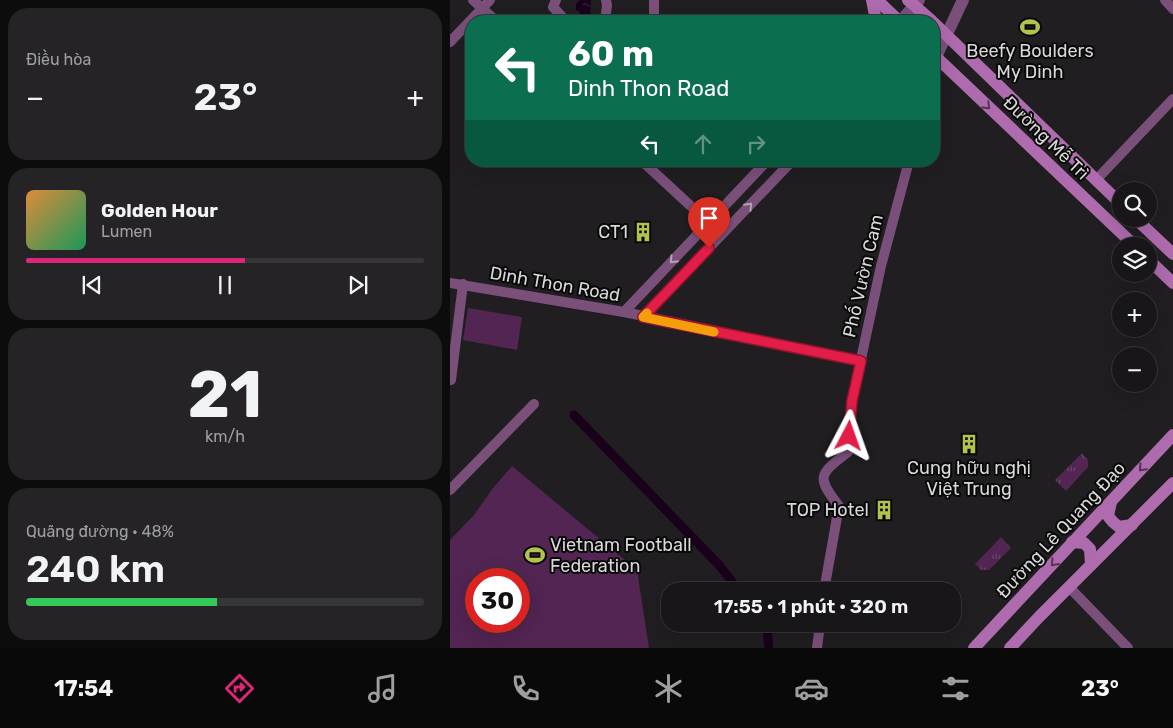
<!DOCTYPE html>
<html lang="vi">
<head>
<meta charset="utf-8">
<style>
  :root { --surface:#181618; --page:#252325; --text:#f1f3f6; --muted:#9f9fa2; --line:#363537; --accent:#db2777 }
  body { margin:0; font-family:Rubik,sans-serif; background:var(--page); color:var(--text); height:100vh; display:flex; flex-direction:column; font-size:19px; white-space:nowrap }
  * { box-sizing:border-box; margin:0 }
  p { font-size:16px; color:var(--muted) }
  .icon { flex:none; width:28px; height:28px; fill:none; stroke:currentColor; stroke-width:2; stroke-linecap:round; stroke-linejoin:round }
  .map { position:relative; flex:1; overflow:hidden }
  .sheet { display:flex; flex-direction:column; gap:8px; padding:8px; background:#0d0c0d; width:450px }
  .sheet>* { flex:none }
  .guide { position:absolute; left:15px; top:15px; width:475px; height:152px; border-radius:20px; box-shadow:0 5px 20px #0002,0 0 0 1px var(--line); background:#0b6e4f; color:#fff; overflow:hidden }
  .fabs { position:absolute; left:662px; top:182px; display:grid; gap:10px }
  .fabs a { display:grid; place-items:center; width:45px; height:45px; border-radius:50%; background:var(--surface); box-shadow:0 5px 20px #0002,0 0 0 1px var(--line); font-size:25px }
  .speed { position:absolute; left:15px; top:568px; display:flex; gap:10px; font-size:25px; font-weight:700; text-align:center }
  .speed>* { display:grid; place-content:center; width:65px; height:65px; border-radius:50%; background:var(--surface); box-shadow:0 5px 20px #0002,0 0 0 1px var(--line); line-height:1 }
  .speed .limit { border:8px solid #d22; background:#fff; color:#111 }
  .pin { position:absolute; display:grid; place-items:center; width:42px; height:42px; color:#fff; margin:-51px -21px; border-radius:50% 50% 50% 0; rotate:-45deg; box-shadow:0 0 5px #0007 }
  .pin .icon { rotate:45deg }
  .me { position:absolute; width:55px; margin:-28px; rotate:4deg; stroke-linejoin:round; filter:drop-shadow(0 0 4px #0008) }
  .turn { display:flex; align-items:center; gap:18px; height:105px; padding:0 20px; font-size:22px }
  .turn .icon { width:65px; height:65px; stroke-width:2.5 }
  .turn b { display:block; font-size:35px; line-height:42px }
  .lanes { display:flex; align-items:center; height:48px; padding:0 20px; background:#0003; justify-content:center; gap:25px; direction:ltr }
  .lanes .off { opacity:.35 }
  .big { font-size:38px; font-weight:600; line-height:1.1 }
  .sheet .tile { flex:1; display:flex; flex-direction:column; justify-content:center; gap:8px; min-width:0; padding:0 18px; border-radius:20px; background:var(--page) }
  .sheet .dial { align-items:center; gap:0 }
  .dial b { font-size:65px; line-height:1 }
  .song { display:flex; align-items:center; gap:15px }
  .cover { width:60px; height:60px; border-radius:8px; background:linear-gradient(135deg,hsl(30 70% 55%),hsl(150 70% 35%)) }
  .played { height:5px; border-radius:2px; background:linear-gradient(90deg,var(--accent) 55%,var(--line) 55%) }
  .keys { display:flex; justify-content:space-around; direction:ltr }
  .heat { display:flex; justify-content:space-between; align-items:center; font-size:28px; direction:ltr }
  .charge { height:8px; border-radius:4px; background:linear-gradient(90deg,#34c759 48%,var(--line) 0) }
  .trip { position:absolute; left:211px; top:582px; width:300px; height:50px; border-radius:20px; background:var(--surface); box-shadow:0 5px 20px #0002,0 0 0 1px var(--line); font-weight:600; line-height:50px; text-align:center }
  .tab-bar { display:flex; height:80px; justify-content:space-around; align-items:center; background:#0a090a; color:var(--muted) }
  .tab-bar .icon { width:35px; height:35px }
  .tab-bar .on { color:var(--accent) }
  .tab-bar b { font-size:22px; color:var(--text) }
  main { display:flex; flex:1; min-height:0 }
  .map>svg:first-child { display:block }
</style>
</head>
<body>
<main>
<section class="sheet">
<div class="tile"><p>Điều hòa</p>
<div class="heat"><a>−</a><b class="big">23°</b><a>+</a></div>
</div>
<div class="tile">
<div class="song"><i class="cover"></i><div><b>Golden Hour</b><p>Lumen</p></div></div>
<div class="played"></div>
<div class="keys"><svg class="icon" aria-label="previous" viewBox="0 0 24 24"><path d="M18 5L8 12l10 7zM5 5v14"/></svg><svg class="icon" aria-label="pause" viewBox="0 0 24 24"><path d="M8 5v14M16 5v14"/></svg><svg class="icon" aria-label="next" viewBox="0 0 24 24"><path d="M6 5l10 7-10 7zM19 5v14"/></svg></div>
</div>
<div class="tile dial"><b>21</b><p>km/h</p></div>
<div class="tile"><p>Quãng đường · 48%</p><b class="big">240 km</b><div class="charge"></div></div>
</section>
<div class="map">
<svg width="723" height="648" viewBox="0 0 723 648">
  <defs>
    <pattern id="grass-tufts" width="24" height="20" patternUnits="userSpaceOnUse" patternTransform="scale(1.25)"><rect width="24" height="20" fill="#522553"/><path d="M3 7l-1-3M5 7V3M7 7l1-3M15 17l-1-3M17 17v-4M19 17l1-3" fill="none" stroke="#6a446b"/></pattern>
    <pattern id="water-ripples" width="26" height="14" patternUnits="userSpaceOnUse" patternTransform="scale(1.25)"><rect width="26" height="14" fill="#19001b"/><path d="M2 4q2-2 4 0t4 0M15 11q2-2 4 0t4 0" fill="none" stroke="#3a243c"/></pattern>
  </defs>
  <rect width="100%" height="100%" fill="#201e20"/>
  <!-- grass -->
  <g fill="url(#grass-tufts)">
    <polygon points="632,453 638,460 638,467 616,491 605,480"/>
    <polygon points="551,537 561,548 539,570 531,570 525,564"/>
  </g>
  <!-- garden -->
  <g fill="#522553" fill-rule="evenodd">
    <polygon points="18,308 72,317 67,350 13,340"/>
    <path d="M62,466L187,570L199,648H0V540L24,515L43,488ZM26,579H69V621H26Z"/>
  </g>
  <!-- water -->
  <polygon fill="url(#water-ripples)" points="130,0 141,0 140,19 134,19 130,17 130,12 126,10 126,4"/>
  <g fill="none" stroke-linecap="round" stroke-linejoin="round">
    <!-- canal -->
    <g stroke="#19001b" stroke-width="9">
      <polyline points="124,415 270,566 289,591"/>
      <polyline points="313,624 317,629 319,648"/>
    </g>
    <!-- minor -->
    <g stroke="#7a507a" stroke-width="10">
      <polyline points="23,0 46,21"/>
      <polyline points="106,0 103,7 116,21"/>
      <polyline points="204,0 204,21"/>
      <polyline points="715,0 723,9"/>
      <polyline points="155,21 157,5 156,0"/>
      <polyline points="0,42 40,0"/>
      <polyline points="484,69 486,57"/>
      <polyline points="192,161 258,222"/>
      <polyline points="646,180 723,99"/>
      <polyline points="0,283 174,312 411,361"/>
      <polyline points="174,312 317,161"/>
      <polyline points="193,317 342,161"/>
      <polyline points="1,380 13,284"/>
      <polyline points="0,490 84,404"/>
      <polyline points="619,587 678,648"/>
      <path d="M374,591L389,506C365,476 370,474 398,452L402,401L431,266L459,161"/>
      <polyline points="367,648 370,624"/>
    </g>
    <!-- tertiary -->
    <g stroke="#7a507a" stroke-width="12">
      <polyline points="451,21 469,0"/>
      <polyline points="486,57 513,0"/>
    </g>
    <!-- secondary -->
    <g stroke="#ae6bae" stroke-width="12">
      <polyline points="422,0 426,21"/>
      <polyline points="427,0 449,21"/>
      <polyline points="458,0 482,21"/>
      <polyline points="484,23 671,204"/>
      <polyline points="484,55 685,246"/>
      <polyline points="686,219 723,254"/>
      <polyline points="699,260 723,283"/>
      <polyline points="661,502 658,516 663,522 669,527 682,525"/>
      <polyline points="622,542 634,543 640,549 641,565"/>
      <polyline points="524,648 723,435"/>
      <polyline points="560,648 589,617 723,483"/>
    </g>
  </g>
  <!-- one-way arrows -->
  <defs><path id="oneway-chevron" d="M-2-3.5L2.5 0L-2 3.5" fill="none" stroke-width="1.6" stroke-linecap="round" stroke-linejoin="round" transform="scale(1.25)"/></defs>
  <g stroke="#533553">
    <use href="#oneway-chevron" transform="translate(537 106) rotate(44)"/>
    <use href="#oneway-chevron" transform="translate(692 468) rotate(133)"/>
    <use href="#oneway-chevron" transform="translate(604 563) rotate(132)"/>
  </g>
  <g stroke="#b3a2b3">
    <use href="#oneway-chevron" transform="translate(299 206) rotate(-46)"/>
    <use href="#oneway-chevron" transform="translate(223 260) rotate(133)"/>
  </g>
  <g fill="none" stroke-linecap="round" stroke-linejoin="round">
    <defs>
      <polyline id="route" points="259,248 193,317 411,361 402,401 399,436"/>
    </defs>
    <!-- route casing -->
    <use href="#route" stroke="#92132f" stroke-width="12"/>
    <!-- route -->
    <use href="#route" stroke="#e11d48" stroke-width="9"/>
    <!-- slow -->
    <polyline stroke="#f59e0b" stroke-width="9" points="197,313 193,317 264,332"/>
  </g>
  <!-- icons -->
  <defs>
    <symbol id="stadium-bare" viewBox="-9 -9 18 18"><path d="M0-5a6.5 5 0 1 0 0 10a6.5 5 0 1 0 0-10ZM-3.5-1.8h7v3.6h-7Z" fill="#b2c34c" stroke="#090809" stroke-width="2.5" paint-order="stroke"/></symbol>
    <symbol id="building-bare" viewBox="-9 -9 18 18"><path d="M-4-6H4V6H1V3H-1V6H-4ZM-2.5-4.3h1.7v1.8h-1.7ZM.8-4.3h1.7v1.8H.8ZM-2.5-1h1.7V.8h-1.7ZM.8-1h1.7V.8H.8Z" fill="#b2c34c" stroke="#090809" stroke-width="2.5" paint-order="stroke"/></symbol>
  </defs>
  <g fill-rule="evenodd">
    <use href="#stadium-bare" x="566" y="13" width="28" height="28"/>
    <use href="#building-bare" x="179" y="218" width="28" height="28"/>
    <use href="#building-bare" x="505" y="430" width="28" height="28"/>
    <use href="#building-bare" x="420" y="496" width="28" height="28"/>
    <use href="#stadium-bare" x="71" y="541" width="28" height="28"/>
  </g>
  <g text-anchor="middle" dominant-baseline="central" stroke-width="4" stroke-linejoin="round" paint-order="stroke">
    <!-- poi labels -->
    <g font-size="18" fill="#d9d8d9" stroke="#090809">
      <text x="580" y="51">Beefy Boulders<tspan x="580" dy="21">My Dinh</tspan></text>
      <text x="178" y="232" text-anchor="end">CT1</text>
      <text x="519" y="468">Cung hữu nghị<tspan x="519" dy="21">Việt Trung</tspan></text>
      <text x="419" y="510" text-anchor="end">TOP Hotel</text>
      <text x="100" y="545" text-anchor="start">Vietnam Football<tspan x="100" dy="21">Federation</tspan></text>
    </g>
    <!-- street labels -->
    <g font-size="18" fill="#d9d8d9" stroke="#090809">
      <text transform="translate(596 138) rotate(44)">Đường Mễ Trì</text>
      <text transform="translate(413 276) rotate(-77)">Phố Vườn Cam</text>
      <text transform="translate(105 284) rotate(10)">Dinh Thon Road</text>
      <text transform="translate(611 530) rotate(-47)">Đường Lê Quang Đạo</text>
    </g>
  </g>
</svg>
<div class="fabs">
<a><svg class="icon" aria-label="search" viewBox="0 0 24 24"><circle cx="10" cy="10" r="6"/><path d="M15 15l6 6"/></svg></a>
<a><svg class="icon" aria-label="layers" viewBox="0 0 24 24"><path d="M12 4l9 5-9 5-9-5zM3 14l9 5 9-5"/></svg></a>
<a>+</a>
<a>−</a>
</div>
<div class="speed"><div class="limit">30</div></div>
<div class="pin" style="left:259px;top:248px;background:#d93025"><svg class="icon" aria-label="arrive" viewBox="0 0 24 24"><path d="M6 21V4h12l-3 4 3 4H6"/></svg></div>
<svg class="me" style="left:399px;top:436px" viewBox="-20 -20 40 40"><path d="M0-17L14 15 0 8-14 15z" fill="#e11d48" stroke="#fff" stroke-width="4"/></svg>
<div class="trip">17:55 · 1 phút · 320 m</div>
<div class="guide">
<div class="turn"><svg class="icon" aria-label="left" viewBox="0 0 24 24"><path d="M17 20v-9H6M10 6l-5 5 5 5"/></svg><div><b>60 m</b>Dinh Thon Road</div></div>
<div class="lanes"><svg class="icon" aria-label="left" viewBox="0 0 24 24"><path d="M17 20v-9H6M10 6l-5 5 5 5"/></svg><svg class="icon off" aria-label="ahead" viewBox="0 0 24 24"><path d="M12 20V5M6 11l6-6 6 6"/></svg><svg class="icon off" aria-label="right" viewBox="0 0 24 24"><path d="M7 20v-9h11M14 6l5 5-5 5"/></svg></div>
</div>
</div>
</main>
<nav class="tab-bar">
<b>17:54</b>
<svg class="icon on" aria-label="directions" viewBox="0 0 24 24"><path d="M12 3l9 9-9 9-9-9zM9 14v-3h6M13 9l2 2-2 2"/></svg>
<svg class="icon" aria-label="music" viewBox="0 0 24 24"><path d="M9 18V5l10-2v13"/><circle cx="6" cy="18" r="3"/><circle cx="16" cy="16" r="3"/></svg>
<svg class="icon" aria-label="phone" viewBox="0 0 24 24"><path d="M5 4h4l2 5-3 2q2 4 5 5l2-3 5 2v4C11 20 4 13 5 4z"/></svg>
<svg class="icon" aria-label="climate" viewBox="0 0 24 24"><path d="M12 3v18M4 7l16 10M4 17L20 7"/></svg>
<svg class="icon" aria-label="car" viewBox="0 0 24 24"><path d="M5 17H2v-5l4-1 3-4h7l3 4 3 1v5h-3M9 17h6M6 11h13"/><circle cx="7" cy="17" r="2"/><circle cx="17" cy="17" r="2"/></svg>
<svg class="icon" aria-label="filters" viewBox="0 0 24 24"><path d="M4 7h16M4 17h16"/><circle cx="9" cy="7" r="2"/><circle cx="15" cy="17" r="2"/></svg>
<b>23°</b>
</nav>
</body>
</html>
